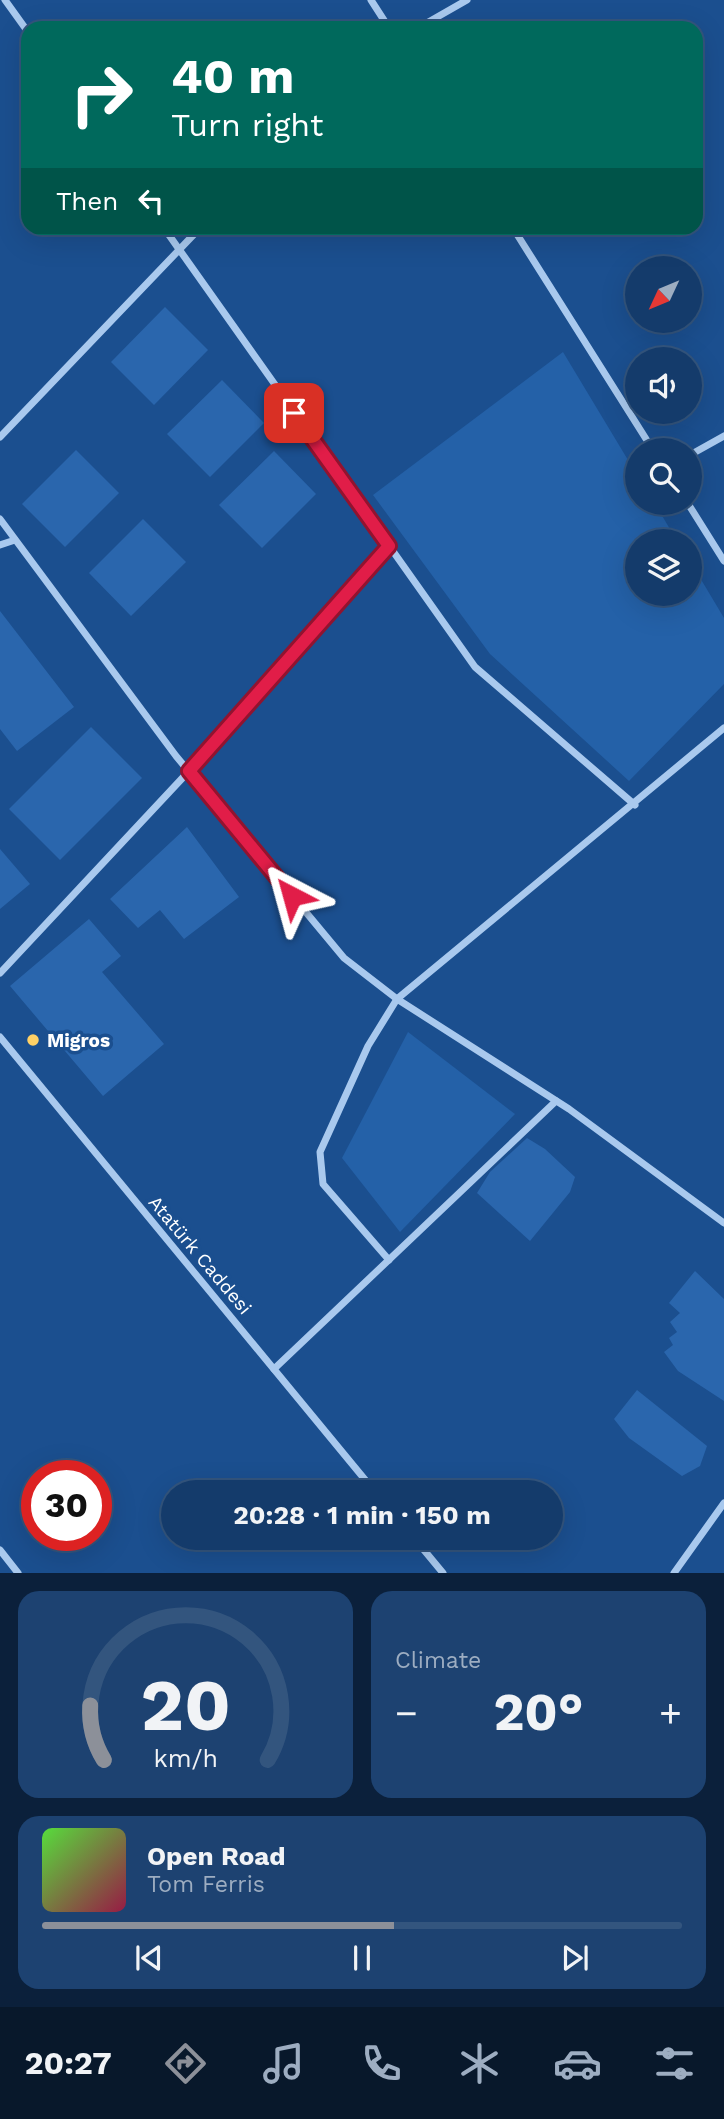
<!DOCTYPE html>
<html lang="en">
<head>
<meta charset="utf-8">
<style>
  :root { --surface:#143b6b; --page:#1d4271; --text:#f1f3f6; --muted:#9dadc1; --line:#33557e; --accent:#8c9099 }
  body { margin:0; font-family:"Work Sans",sans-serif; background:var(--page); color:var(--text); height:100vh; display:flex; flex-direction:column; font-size:26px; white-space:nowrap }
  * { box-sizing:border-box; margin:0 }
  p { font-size:23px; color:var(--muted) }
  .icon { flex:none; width:38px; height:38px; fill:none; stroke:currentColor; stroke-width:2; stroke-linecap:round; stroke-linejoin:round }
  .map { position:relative; height:1573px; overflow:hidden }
  .side { display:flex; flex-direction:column; gap:18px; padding:18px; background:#0b203b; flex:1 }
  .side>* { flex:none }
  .banner { position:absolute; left:21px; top:21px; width:682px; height:214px; border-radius:21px; box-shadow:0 7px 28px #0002,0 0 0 2px var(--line); background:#00695c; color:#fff; overflow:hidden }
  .needle { width:46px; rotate:226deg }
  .controls { position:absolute; left:625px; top:256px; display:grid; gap:14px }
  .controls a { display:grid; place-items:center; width:77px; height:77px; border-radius:50%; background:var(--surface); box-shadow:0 7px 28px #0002,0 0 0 2px var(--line); font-size:35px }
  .speed { position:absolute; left:21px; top:1460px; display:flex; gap:14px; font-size:35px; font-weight:700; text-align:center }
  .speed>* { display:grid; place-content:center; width:91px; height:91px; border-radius:50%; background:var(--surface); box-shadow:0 7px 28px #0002,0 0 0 2px var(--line); line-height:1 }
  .speed .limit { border:10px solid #d22; background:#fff; color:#111 }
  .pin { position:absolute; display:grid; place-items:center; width:60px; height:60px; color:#fff; margin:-30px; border-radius:14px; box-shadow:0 4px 10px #0006 }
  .me { position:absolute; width:77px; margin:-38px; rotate:321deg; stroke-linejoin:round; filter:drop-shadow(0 0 5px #0008) }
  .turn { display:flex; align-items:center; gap:24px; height:147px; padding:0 35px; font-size:32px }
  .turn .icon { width:91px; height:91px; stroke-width:2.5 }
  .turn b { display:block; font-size:49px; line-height:60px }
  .then { display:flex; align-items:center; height:66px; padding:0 35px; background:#0003; gap:14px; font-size:26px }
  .big { font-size:52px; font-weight:700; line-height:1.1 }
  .side .tile { flex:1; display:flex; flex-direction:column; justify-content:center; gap:10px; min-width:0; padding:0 24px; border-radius:21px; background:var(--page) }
  .side .dial { align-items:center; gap:0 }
  .dial svg { height:182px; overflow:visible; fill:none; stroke:var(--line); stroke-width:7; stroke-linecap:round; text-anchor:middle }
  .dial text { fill:var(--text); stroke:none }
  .song { display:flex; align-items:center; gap:21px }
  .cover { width:84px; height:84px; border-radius:10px; background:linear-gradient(135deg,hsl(110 70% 55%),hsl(340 70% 35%)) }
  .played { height:7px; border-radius:4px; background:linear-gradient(90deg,var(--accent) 55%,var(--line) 55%) }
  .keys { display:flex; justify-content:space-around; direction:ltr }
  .heat { display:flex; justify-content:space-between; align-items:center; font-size:38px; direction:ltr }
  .side .tiles { flex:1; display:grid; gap:18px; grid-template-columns:1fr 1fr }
  .tile:last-child { grid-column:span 2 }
  .trip { position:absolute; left:161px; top:1480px; width:402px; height:70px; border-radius:35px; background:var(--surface); box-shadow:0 7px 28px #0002,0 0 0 2px var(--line); font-weight:700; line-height:70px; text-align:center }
  .tab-bar { display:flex; height:112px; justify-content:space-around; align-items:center; background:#08182b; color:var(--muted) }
  .tab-bar .icon { width:49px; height:49px }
  .tab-bar .on { color:var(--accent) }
  .tab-bar b { font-size:32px; color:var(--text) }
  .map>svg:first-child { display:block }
</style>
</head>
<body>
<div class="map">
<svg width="724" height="1573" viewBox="0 0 724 1573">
  <rect width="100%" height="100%" fill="#1b4f8f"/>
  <!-- green -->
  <g fill="#2461a8">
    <polygon points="563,352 637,475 637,502 654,502 677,541 637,541 637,593 690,593 690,561 724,618 724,684 629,781 490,654 373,495"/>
    <polygon points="408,1032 515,1114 400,1232 342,1158"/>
  </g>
  <!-- building -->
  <g fill="#2a66ad">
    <polygon points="165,307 208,350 154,405 111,362"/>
    <polygon points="222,380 264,423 210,477 167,434"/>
    <polygon points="76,450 119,493 65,547 22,504"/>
    <polygon points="274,451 316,494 262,548 219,505"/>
    <polygon points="143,519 186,562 131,616 89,573"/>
    <polygon points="0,611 74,707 17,751 0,729"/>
    <polygon points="91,727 142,778 60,860 9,809"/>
    <polygon points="187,827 239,897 184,939 160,910 138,928 110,899"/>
    <polygon points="0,849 30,884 0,909"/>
    <polygon points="89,919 121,956 102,972 164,1044 103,1096 10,986"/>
    <polygon points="527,1138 545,1149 575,1177 570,1192 530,1241 477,1193 490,1172"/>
    <polygon points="695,1271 724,1299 724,1401 678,1371 664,1352 673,1345 669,1338 677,1332 670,1322 680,1313 669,1303"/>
    <polygon points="637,1390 707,1446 700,1466 682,1476 629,1438 614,1419"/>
  </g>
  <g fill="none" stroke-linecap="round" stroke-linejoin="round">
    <!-- minor -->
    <g stroke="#a9c9ee" stroke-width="7">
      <polyline points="5,0 28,32"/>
      <polyline points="371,0 389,28"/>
      <polyline points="418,28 467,0"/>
      <polyline points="164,228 475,667 635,805"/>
      <polyline points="513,228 653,450"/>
      <polyline points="0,437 200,228"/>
      <polyline points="690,455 724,436"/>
      <polyline points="687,502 724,561"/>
      <polyline points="0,519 176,756 344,958 397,999 569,1109 724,1223"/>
      <polyline points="0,545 15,540"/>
      <polyline points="0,973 189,771 389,546"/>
      <polyline points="0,1037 376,1493"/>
      <polyline points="389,1260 323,1184 320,1152 368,1046 397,999 724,728"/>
      <polyline points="274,1369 556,1101"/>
      <polyline points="414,1538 443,1573"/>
      <polyline points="0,1550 18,1573"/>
      <polyline points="674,1573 724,1503"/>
    </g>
  </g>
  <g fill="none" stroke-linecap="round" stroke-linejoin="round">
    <defs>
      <polyline id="route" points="292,896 189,771 389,546 294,413"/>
    </defs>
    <!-- route casing -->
    <use href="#route" stroke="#92132f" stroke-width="18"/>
    <!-- route -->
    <use href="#route" stroke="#e11d48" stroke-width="12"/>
  </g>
  <!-- markers -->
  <circle fill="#ffd166" stroke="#1b4f8f" stroke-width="2.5" cx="33" cy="1040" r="7"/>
  <g text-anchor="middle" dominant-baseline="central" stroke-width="7" stroke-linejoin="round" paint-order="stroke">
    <!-- poi labels -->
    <g font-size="19" font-weight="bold" fill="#fff" stroke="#1b4f8f" text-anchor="start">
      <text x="47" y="1040">Migros</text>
    </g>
    <!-- street labels -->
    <g font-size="19" fill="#fff" stroke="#1b4f8f">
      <text transform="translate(200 1255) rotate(50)">Atatürk Caddesi</text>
    </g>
  </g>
</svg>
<div class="controls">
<a><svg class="needle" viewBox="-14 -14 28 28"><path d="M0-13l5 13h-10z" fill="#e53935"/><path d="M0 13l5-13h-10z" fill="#9dadc1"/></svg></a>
<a><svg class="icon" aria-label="sound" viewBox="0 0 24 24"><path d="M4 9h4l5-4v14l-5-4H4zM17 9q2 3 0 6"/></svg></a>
<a><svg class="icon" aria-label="search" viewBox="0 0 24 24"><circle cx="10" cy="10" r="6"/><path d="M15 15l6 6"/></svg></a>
<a><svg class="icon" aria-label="layers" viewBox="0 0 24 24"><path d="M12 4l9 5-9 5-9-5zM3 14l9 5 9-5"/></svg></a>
</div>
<div class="speed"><div class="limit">30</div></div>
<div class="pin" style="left:294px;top:413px;background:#d93025"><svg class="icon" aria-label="arrive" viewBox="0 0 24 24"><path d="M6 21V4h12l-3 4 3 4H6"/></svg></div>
<svg class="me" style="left:292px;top:896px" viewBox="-20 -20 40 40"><path d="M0-17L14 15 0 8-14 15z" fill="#e11d48" stroke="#fff" stroke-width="4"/></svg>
<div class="trip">20:28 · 1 min · 150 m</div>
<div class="banner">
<div class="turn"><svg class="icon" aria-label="right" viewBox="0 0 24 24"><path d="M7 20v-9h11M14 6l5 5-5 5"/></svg><div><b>40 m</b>Turn right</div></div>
<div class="then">Then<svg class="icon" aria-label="left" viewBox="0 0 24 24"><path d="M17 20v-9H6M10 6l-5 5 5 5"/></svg></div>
</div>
</div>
<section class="side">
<div class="tiles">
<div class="tile dial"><svg viewBox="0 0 100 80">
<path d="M14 69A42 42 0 1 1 86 69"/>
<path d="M14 69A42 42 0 0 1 8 45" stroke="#8c9099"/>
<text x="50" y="56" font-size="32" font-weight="700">20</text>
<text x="50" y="72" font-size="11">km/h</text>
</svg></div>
<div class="tile"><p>Climate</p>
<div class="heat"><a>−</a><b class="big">20°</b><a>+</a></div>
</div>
<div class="tile">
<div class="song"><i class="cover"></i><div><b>Open Road</b><p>Tom Ferris</p></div></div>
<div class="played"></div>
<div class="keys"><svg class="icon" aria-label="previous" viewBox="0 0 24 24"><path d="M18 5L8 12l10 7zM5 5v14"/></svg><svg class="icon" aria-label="pause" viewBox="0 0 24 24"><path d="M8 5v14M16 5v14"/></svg><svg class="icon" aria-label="next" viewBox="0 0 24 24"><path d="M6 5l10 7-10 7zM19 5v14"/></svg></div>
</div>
</div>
</section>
<nav class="tab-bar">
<b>20:27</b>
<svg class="icon on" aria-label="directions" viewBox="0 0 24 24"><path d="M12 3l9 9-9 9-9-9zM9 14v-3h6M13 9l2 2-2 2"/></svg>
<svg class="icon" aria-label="music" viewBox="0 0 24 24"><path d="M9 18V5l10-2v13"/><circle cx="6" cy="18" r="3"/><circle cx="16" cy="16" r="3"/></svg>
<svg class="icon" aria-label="phone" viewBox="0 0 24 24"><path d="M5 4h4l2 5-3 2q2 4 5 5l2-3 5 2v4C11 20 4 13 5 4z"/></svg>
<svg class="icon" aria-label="climate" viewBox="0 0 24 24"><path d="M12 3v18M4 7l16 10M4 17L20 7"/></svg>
<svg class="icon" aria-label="car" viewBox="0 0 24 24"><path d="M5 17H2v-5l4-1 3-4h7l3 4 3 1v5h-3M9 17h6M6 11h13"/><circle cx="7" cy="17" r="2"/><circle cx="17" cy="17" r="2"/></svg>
<svg class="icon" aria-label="filters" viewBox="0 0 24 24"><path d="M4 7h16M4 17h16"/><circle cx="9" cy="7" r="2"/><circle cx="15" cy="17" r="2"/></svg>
</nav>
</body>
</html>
